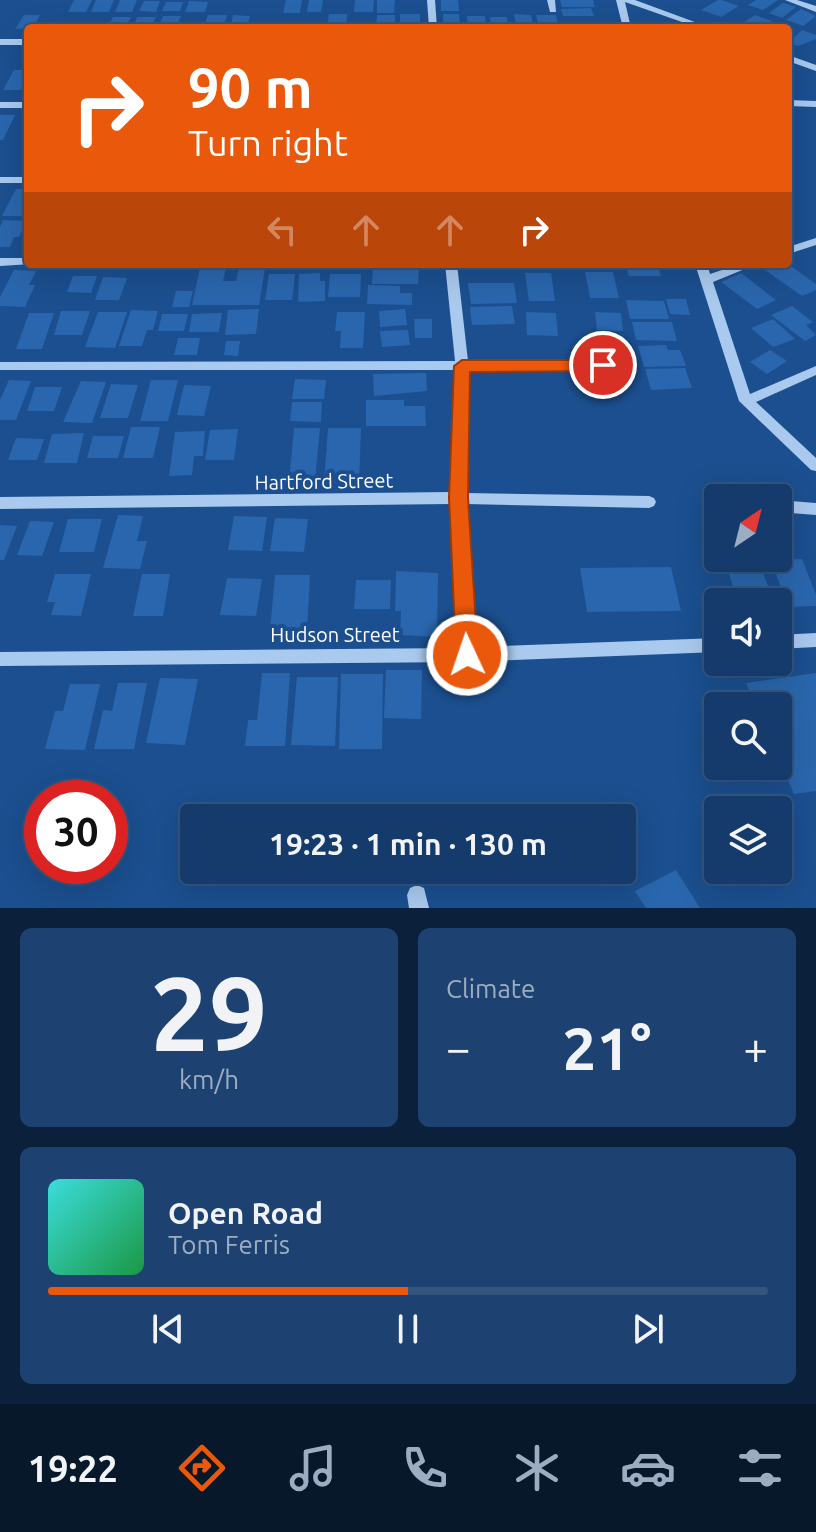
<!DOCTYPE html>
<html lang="en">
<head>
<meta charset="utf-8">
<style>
  :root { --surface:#143b6b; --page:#1d4271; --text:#f1f3f6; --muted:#9dadc1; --line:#33557e; --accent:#ea580c }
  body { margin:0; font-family:Ubuntu,sans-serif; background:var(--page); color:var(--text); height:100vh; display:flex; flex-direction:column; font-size:30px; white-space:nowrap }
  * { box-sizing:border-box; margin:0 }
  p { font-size:26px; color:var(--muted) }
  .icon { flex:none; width:44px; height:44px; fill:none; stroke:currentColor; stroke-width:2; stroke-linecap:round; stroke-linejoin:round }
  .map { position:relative; height:908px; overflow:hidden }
  .sheet { display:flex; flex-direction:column; gap:20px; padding:20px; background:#0b203b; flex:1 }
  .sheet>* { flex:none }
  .banner { position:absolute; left:24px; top:24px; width:768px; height:244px; border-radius:8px; box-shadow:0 8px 32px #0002,0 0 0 2px var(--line); background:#ea580c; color:#fff; overflow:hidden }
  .needle { width:52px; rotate:35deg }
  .fabs { position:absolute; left:704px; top:484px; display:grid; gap:16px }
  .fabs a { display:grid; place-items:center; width:88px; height:88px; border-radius:8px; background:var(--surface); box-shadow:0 8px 32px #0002,0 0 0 2px var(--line); font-size:40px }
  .speed { position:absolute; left:24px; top:780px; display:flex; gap:16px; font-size:40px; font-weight:700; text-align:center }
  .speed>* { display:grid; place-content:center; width:104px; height:104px; border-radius:50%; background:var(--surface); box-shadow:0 8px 32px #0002,0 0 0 2px var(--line); line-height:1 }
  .speed .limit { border:12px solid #d22; background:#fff; color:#111 }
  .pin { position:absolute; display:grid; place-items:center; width:68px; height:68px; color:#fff; margin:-34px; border:4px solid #fff; border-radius:50%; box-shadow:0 2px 8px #0007 }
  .me { position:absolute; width:88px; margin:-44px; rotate:357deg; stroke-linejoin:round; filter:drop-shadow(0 0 6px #0008) }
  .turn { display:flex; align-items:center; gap:28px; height:168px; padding:0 32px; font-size:36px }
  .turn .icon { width:104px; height:104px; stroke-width:2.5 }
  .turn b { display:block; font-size:56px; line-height:68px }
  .lanes { display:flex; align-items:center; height:76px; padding:0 32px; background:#0003; justify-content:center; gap:40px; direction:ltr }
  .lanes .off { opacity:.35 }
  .big { font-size:60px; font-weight:700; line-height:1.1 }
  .sheet .card { flex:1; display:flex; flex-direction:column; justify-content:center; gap:12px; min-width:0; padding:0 28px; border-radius:12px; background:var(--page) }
  .sheet .dial { align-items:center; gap:0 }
  .dial b { font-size:104px; line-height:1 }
  .song { display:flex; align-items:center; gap:24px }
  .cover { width:96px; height:96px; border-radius:12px; background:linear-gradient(135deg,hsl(180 70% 55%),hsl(140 70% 35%)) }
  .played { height:8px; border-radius:4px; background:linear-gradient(90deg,var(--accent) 50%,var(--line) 50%) }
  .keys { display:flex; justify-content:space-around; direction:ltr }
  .heat { display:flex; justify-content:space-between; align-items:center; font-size:44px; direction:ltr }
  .sheet .tiles { flex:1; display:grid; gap:20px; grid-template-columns:1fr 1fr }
  .card:last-child { grid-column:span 2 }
  .trip { position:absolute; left:180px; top:804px; width:456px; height:80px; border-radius:8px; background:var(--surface); box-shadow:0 8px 32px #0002,0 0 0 2px var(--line); font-weight:700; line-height:80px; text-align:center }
  .tabs { display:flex; height:128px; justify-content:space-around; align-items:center; background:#08182b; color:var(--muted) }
  .tabs .icon { width:56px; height:56px }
  .tabs .on { color:var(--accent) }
  .tabs b { font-size:36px; color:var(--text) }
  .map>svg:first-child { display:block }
</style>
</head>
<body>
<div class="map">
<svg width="816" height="908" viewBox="0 0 816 908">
  <rect width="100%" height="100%" fill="#1b4f8f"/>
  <!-- building -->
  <g fill="#2a66ad">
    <polygon points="74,0 92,0 86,12 68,12"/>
    <polygon points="96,0 114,0 109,12 91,12"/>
    <polygon points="120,0 137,0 132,12 115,12"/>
    <polygon points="286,0 302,0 300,13 283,13"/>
    <polygon points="309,0 323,0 321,12 307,12"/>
    <polygon points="355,0 374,0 373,12 354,12"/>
    <polygon points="377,0 395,0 394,13 377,13"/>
    <polygon points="441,0 458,0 459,11 441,11"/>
    <polygon points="560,0 593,0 595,7 562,7"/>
    <polygon points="718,0 721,0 739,6 721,17 701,10"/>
    <polygon points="756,0 778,0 763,10 748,5"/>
    <polygon points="144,1 160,1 156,12 139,11"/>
    <polygon points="189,1 208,2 205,12 185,12"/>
    <polygon points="166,2 183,2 180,11 162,11"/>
    <polygon points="783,3 796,7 782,18 769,13"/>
    <polygon points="591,8 594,16 563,16 561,9"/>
    <polygon points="801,9 816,16 803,26 786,20"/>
    <polygon points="329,14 347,14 346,28 327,28"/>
    <rect x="400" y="14" width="20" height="14"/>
    <polygon points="443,14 459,14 460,26 443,26"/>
    <polygon points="514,14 531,15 533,25 516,25"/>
    <polygon points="24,15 40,15 33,28 15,29"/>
    <polygon points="208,15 227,15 224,26 204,26"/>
    <polygon points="233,15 250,16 248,25 231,25"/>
    <polygon points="377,15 395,15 395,28 376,28"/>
    <polygon points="536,15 556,15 558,24 538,24"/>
    <polygon points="755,15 772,21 762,28 743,23"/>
    <polygon points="163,16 181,16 176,28 158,28"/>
    <polygon points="467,16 485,16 486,26 468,26"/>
    <polygon points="113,17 131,17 126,27 108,27"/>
    <polygon points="137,17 156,17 152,26 134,26"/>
    <polygon points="490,17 507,17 508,27 491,27"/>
    <polygon points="802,30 816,35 816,39 798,46 788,43"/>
    <polygon points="14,70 28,70 21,90 3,90"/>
    <polygon points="0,115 15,115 3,140 0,140"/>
    <polygon points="16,189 28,189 28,209 24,216 2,216"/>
    <polygon points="3,220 27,221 19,237 14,237 10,247 0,247 0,227"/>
    <polygon points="625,264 657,264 661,276 629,276"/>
    <polygon points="779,264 788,264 816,284 816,290 802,296 765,270"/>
    <polygon points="373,266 419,267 418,284 372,284"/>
    <polygon points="200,268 226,268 223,281 236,281 239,268 265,268 259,305 192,305"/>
    <polygon points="14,270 36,271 29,285 35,285 25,307 0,306 0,297"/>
    <polygon points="585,272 613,272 619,298 590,298"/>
    <polygon points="320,273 320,281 325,281 325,301 298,302 299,274"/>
    <polygon points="525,273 551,273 555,301 529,301"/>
    <polygon points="741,273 776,300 757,309 721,282"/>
    <polygon points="269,274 295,274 292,300 265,300"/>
    <polygon points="330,274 361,274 360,297 328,297"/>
    <polygon points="73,276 97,276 91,293 67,292"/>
    <polygon points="103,277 127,278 119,300 95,300"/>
    <polygon points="468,283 514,283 517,303 471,304"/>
    <polygon points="368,285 400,286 400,293 412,293 412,305 367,304"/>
    <polygon points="176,291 193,291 189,307 172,307"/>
    <polygon points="666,299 686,299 690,315 670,314"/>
    <polygon points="626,300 664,301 669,319 630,319"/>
    <polygon points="512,306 515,324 472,325 470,307"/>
    <polygon points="792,306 813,322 806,325 816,335 805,341 771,315"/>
    <polygon points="259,309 256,334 225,335 228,310"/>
    <polygon points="405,309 407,325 380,327 379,311"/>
    <polygon points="131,310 158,311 153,330 147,330 142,346 119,346"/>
    <polygon points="61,311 90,311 82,335 54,335"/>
    <polygon points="98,312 127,312 115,348 85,347"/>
    <polygon points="337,312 365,312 363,348 340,348 341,331 335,331"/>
    <polygon points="526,312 556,313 558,336 527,335"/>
    <polygon points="595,312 621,313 623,331 597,330"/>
    <polygon points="29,313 54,313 42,349 16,349"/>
    <polygon points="222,313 219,332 189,332 192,314"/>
    <polygon points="162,314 188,314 184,331 158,331"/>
    <polygon points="414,319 432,319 432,338 415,338"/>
    <polygon points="773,319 795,339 773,347 751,328"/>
    <polygon points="632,322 672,322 677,341 636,340"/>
    <polygon points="408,330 410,345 382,347 380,331"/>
    <polygon points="178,338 200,338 197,355 174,355"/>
    <polygon points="226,341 240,341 238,356 224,355"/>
    <polygon points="666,345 668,350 680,350 686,366 644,367 638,346"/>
    <polygon points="770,350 787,361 767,374 750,362"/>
    <polygon points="685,368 692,388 651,390 645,369"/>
    <polygon points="426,373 427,391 374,396 373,374"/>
    <polygon points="295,379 326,380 324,399 292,399"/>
    <polygon points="9,380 31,381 16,420 0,420 0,400"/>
    <polygon points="151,380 178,380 168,421 140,421"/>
    <polygon points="81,381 106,382 92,423 63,422"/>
    <polygon points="111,384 138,385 128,418 100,418"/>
    <polygon points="184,385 211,386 204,416 177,415"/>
    <polygon points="35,387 62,387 54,411 27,411"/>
    <polygon points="366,400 404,400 404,406 425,406 426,426 366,426"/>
    <polygon points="292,402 322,402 321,422 290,421"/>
    <polygon points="131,427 160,427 153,458 123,458"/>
    <polygon points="294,428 320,428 315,481 289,481"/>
    <polygon points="328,428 361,428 359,483 324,483"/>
    <polygon points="238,429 234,460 205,460 210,430"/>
    <polygon points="205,431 203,456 194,456 192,475 169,476 175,432"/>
    <polygon points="84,433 77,463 44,463 52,434"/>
    <polygon points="93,436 124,436 118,458 87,458"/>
    <polygon points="16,438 44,439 37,460 8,460"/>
    <polygon points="118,515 143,516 137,541 147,541 140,569 103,568"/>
    <polygon points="234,516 267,517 262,551 228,550"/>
    <polygon points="275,518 308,519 304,552 270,551"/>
    <polygon points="68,519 102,519 94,552 59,552"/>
    <polygon points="30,521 54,522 42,556 17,555"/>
    <polygon points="0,525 17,526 4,560 0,560"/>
    <polygon points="802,559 816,595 816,606 788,607 771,560"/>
    <polygon points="759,562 774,602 738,602 726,564"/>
    <polygon points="671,567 681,611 587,612 580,568"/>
    <polygon points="396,571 438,573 437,637 400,635 401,611 395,611"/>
    <polygon points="55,574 91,574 81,616 51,615 55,602 47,602"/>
    <polygon points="142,574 170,574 163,616 133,616"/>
    <polygon points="275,575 310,575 307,631 270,631"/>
    <polygon points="227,578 262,579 256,616 220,615"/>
    <polygon points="356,580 391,580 390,609 354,609"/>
    <polygon points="386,670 422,670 421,719 384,718"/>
    <polygon points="262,673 290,673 285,746 245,746 248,720 257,720"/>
    <polygon points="816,673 816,791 794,794 778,757 778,706 756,706 746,683"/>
    <polygon points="341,674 383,674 382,749 339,749"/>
    <polygon points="297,677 338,677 335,746 291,745"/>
    <polygon points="160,678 198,679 185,745 146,743"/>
    <polygon points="118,683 147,683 134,749 94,749 103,710 112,711"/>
    <polygon points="70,684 100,684 85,750 45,749 55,711 63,711"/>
    <polygon points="676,870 700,908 646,908 635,891"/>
  </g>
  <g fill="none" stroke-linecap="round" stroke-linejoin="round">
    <!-- minor -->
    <g fill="#a9c9ee" fill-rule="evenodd">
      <polygon points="427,0 435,0 437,28 429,28"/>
      <polygon points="547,0 555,0 556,12 550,12"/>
      <polygon points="616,0 635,0 711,28 699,28 625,2 631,28 623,28"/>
      <polygon points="785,0 797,0 816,6 816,12"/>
      <rect x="0" y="39" width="28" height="6"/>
      <polygon points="788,55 816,65 816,71 788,61"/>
      <polygon points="788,100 816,101 816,107 788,106"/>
      <rect x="0" y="102" width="28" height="6"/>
      <rect x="0" y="177" width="28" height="6"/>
      <polygon points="816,238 816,245 788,254 788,247"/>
      <polygon points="0,258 28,258 28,264 32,264 0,266"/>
      <polygon points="445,264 457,264 468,361 603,361 609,365 603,369 468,370 465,493 649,496 654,498 656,502 654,506 649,508 466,504 475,647 718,638 718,652 467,662 0,666 0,652 458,648 451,504 0,509 0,497 451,492 455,370 0,370 0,362 455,361"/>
      <polygon points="695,264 707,264 710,274 740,264 757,264 713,282 750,394 816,366 816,375 756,402 816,458 816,471 811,470 739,401"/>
      <polygon points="778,500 816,503 816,515 778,512"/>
      <polygon points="816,633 816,647 778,649 778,635"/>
      <polygon points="417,885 424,888 429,908 409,908 407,895 410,888"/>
    </g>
  </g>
  <!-- route -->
  <polygon fill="#ea580c" stroke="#983908" stroke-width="2" points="462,360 603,360 612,365 603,371 470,372 468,498 478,655 475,662 467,665 459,662 456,655 449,498 454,366"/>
  <g text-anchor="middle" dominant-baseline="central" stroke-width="8" stroke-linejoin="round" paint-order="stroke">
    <!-- street labels -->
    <g font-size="20" fill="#fff" stroke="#1b4f8f">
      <text transform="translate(324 481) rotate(-1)">Hartford Street</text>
      <text x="335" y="634">Hudson Street</text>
    </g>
  </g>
</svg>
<div class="fabs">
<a><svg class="needle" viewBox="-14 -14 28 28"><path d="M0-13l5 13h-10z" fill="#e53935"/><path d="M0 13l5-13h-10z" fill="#9dadc1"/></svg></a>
<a><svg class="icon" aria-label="sound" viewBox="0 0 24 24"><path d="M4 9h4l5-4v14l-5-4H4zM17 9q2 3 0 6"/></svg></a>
<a><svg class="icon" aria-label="search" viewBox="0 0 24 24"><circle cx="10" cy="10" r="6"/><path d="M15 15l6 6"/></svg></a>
<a><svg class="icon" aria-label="layers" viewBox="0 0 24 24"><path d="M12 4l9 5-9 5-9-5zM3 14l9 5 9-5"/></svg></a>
</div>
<div class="speed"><div class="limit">30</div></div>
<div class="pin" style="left:603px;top:365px;background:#d93025"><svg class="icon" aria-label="arrive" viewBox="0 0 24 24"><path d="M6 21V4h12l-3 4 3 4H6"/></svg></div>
<svg class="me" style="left:467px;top:655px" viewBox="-20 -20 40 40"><circle r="17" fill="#ea580c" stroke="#fff" stroke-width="3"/><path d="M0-11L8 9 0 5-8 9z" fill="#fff"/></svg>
<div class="trip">19:23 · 1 min · 130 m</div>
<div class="banner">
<div class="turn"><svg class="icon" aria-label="right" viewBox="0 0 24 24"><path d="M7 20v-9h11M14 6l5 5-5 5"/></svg><div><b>90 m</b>Turn right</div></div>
<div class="lanes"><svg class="icon off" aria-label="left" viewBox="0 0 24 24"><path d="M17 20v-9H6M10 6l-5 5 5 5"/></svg><svg class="icon off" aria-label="ahead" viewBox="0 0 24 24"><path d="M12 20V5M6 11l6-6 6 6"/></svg><svg class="icon off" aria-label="ahead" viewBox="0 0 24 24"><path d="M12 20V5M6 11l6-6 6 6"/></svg><svg class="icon" aria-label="right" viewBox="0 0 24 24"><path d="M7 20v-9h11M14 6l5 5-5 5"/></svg></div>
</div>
</div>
<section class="sheet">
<div class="tiles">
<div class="card dial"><b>29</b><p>km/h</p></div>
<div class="card"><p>Climate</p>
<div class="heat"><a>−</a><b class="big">21°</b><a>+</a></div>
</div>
<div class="card">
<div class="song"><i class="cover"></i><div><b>Open Road</b><p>Tom Ferris</p></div></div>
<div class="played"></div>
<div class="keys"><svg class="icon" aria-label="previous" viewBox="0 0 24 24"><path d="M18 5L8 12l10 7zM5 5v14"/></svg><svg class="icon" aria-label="pause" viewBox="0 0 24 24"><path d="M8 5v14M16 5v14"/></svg><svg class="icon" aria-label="next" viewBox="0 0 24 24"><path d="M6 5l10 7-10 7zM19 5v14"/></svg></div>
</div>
</div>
</section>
<nav class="tabs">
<b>19:22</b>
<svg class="icon on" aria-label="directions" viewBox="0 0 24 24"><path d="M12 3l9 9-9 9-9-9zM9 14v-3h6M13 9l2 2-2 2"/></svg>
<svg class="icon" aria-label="music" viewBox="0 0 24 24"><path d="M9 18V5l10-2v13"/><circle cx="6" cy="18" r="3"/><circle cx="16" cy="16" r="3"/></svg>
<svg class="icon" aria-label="phone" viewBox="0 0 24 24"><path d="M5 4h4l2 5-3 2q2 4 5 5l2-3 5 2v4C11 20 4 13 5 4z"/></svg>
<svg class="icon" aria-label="climate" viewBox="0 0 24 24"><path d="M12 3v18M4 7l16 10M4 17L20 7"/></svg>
<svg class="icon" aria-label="car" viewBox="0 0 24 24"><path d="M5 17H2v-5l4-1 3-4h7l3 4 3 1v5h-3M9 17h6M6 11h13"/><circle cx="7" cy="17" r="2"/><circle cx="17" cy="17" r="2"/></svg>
<svg class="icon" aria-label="filters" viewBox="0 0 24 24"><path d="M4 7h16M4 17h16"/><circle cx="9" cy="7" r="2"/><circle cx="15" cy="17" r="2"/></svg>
</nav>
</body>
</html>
